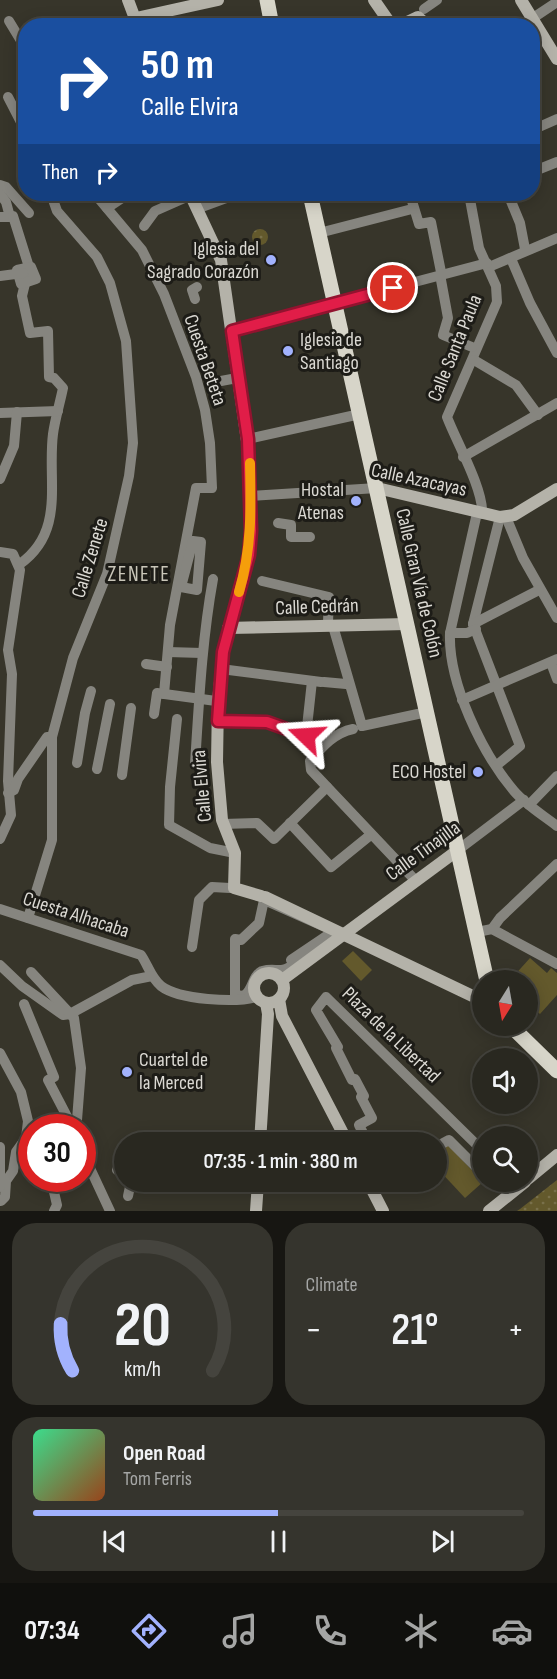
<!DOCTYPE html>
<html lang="en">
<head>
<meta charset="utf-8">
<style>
  :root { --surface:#292820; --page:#35342d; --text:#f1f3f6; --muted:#a5a6a5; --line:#45443e; --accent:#a2b2fd }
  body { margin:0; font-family:"Sofia Sans Condensed",sans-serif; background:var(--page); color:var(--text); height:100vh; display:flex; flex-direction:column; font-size:22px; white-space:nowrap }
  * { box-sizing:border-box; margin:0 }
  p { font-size:20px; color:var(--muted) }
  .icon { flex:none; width:33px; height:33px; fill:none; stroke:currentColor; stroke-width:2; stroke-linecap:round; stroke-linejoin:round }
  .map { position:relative; height:1211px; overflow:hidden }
  .panel { display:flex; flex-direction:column; gap:12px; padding:12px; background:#171612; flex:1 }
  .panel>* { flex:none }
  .top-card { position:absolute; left:18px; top:18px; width:522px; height:183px; border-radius:24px; box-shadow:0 3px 15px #0003,0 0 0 2px var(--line); background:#1a4fa0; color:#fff; overflow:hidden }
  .needle { width:39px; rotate:191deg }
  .controls { position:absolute; left:472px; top:970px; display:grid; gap:12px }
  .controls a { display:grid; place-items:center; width:66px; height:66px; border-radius:50%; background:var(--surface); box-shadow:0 3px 15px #0003,0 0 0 2px var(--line); font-size:30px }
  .speed { position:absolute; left:18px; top:1114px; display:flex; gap:12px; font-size:30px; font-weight:700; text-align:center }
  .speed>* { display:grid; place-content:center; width:78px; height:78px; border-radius:50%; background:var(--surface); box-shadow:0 3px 15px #0003,0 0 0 2px var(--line); line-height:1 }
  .speed .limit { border:9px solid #d22; background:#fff; color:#111 }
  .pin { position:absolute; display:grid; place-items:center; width:51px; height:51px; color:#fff; margin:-26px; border:3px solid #fff; border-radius:50%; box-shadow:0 2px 6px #0007 }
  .me { position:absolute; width:66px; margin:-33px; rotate:290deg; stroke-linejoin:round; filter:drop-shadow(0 0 4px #0008) }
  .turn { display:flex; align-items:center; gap:21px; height:126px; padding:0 24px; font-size:27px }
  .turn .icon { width:78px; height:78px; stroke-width:2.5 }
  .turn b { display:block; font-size:42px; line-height:51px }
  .then { display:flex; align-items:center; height:57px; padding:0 24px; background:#0003; gap:12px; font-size:22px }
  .big { font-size:45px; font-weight:600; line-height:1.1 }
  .panel .tile { flex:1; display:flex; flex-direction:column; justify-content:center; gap:9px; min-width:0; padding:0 21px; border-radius:24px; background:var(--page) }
  .panel .dial { align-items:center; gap:0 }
  .dial svg { height:156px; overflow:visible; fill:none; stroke:var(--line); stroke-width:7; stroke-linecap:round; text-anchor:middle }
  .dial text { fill:var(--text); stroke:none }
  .song { display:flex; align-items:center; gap:18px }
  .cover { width:72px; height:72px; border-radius:9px; background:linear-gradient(135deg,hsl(150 70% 55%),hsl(20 70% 35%)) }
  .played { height:6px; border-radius:3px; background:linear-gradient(90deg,var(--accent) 50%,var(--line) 50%) }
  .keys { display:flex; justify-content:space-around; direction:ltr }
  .heat { display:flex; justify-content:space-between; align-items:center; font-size:33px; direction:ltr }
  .panel .tiles { flex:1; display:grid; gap:12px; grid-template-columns:1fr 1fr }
  .tile:last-child { grid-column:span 2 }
  .trip { position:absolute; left:114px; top:1132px; width:333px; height:60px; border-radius:30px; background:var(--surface); box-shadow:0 3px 15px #0003,0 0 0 2px var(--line); font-weight:600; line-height:60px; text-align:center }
  .tab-bar { display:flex; height:96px; justify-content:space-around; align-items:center; background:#10100d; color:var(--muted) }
  .tab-bar .icon { width:42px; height:42px }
  .tab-bar .selected { color:var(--accent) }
  .tab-bar b { font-size:27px; color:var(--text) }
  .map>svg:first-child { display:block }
</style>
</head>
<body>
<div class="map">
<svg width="557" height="1211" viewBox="0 0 557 1211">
  <defs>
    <pattern id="park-dots" width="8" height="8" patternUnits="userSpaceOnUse" patternTransform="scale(1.5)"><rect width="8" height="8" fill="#63592c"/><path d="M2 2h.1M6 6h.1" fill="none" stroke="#79704a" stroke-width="1.8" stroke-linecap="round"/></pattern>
  </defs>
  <rect width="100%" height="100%" fill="#37352a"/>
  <!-- park -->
  <g fill="url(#park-dots)">
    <circle cx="260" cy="237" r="8"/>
    <polygon points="557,1180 557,1211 517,1211 520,1209"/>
  </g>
  <!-- pitch -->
  <g fill="#63592c">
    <polygon points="353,951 372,970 361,981 342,961"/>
    <polygon points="530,958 547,973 551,968 557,973 557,995 540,1014 528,1003 528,981 512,978"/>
    <polygon points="448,1145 483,1182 465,1198 437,1168 437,1155"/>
  </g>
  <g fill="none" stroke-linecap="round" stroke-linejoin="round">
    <!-- street -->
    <g stroke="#86857f" stroke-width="10">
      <polyline points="424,9 437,0"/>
      <polyline points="9,21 26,49"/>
      <polyline points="521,26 557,2"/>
      <polyline points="8,97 26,132"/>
      <polyline points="539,127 557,119"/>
      <polyline points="532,172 557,162"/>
      <polyline points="0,185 6,187 29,213"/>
      <polyline points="0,194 6,202 10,217 0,217"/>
      <polyline points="95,194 142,250 164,294 196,377 205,410 210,443 212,488 196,488 170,625 164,694"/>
      <polyline points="416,194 412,201 419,224 431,222 441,272"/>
      <path d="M469,194L479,248L496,286L497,302L447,417C456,441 484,490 482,514"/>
      <polyline points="508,194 520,223 525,249"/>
      <polyline points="107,208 128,194"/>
      <polyline points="199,208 237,194"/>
      <path d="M13,216L29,267L22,296L30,333L48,331L49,377L54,378L63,388C60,403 55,419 53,434C47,481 66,531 20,564"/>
      <polyline points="144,226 155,211 189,196"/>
      <polyline points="319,233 412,209"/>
      <polyline points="512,261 530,303 557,353"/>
      <polygon points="31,267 36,279 21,284 17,270"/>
      <polyline points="489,267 557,238"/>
      <polyline points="0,276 23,273"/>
      <polyline points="441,280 448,318 443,335 472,347"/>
      <polyline points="195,299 192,290 197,287"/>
      <polyline points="335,303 487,263"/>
      <polyline points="474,360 516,385 538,415"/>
      <polyline points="221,381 237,378"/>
      <polyline points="0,413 58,411"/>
      <polyline points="248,439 360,414"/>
      <polyline points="463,457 557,403"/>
      <polyline points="0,479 14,446 17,412"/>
      <polyline points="251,496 377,488"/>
      <path d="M477,513L450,633C448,683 482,753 514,791C526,805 543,815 557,826"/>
      <polyline points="506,517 523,558 557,618"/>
      <polyline points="278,523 291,525 291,537 310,537"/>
      <polygon points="193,541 201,542 197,590 181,587"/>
      <polyline points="0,552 13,554 20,570 8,650 12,674 8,781 11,815 0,839"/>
      <polyline points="262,581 329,597 328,622"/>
      <polyline points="473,624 520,746 497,765"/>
      <polyline points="473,624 500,517"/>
      <polyline points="473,624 539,590"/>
      <polyline points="333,626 362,726 427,712"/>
      <polyline points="450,633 467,633 476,629"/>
      <polyline points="168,652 202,653"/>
      <polyline points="551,663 557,679"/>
      <polyline points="146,664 167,667"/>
      <polyline points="221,669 321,682"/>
      <polyline points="324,682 346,684"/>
      <polyline points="462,700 557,659"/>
      <polyline points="154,714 157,693 216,701"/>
      <polyline points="177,719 170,787 169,825 210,848 235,853"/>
      <path d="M218,721C255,723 292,719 322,747"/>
      <path d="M353,729C334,733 323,746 310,761L311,770L415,880"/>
      <polyline points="306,736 312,681"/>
      <polyline points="77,763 85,713 91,691"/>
      <path d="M195,764C199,702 202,640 213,579"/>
      <polyline points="97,769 110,704"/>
      <polyline points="122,775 131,708"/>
      <polyline points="8,793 14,790 18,779 47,737 52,737"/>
      <polyline points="529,805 557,776"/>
      <polyline points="290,823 331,867 368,837"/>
      <polyline points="223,824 257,823 274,839 327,787"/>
      <polyline points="458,850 524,800"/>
      <path d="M264,900L334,931L291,960L294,964C279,975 278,967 262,971C251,977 254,989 244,996L235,995V939L241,940L259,923Z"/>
      <path d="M0,909L141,955C148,965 151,978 161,986C179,1000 236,1003 256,997"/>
      <polyline points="28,918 52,840 52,737 73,658 107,574 129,476 133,443 126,341 110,283 97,257 57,211 51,194"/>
      <polyline points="492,929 500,918 557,864"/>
      <polyline points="477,932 492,929 557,964"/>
      <polyline points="192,947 199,900 212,887 230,888"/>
      <polyline points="0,965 22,986 63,1015 70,1014 132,980 152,976"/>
      <polyline points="31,972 74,1018 81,1068 77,1120 69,1120"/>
      <polyline points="24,1004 54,1077 48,1080 73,1128"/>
      <polyline points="0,1053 21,1092 28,1121 26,1138 16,1152 13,1171 6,1181 5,1197 1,1201"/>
      <polyline points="368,1143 359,1125 372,1118 361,1097 364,1096 355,1079 352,1080 336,1048 338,1047 316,1010 326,997 483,1151"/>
      <polyline points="0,1147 0,1187"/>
      <polyline points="436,1147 449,1140 483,1174"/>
      <polyline points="82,1151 110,1211"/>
      <polyline points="117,1170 124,1171"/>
      <polyline points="51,1179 57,1205 54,1211"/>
      <polyline points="491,1182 494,1185 498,1182"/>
      <polyline points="128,1196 131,1182"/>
    </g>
    <!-- secondary -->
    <g stroke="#b4b2a9" stroke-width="12">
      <polyline points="128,0 137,24"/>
      <polyline points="374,0 392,26"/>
      <polyline points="521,0 557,59"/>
      <polyline points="136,18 218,0"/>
      <polyline points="399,26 418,17 428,26"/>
      <polyline points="190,194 221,260 249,455 251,531 249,555 223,652 218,701 217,762 222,820 235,853 234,888 261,896"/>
      <polyline points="232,331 335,303"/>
      <polyline points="377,488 500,517 514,515 557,489"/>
      <polyline points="228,628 407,624"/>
      <polyline points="265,897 483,1001"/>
      <circle cx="269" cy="988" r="15"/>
      <polyline points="282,980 458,850"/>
      <polyline points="279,999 282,1016 348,1143"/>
      <polyline points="260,1143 268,1014 266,1003"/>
      <polyline points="528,1179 557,1155"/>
      <polyline points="368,1182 383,1211"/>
      <polyline points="256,1211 258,1182"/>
      <polyline points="489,1211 525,1182"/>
    </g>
    <!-- primary -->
    <g stroke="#d7d5c9" stroke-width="15">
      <polyline points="267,0 272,26"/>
      <polyline points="310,194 487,981"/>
      <polyline points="511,1026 557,1071"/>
    </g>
  </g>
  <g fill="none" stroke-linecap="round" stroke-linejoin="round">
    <defs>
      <polyline id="route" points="306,736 267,722 218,721 223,652 249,555 251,531 248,439 232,331 393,288"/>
    </defs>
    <!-- route casing -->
    <use href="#route" stroke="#92132f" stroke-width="15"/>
    <!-- route -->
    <use href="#route" stroke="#e11d48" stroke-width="10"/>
    <!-- slow -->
    <path stroke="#f59e0b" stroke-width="10" d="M239,592C252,548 251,508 250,463"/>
  </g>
  <!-- markers -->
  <g fill="#a2b2fd" stroke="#1d1c17" stroke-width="2">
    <circle cx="271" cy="260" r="6"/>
    <circle cx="288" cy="351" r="6"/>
    <circle cx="356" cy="501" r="6"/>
    <circle cx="478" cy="772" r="6"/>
    <circle cx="127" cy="1072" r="6"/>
  </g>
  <g text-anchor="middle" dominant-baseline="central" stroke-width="6" stroke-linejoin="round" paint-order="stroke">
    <!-- poi labels -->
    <g font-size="20" fill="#dbd9d3" stroke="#1d1c17" text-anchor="end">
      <text x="259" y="249">Iglesia del<tspan x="259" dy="23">Sagrado Corazón</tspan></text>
      <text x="300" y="340" text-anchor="start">Iglesia de<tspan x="300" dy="23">Santiago</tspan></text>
      <text x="344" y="490">Hostal<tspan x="344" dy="23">Atenas</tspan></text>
      <text x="466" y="772">ECO Hostel</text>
      <text x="139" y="1060" text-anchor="start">Cuartel de<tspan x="139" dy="23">la Merced</tspan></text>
    </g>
    <!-- street labels -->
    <g font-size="20" fill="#dbd9d3" stroke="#1d1c17">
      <text transform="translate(455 348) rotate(-68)">Calle Santa Paula</text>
      <text transform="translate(205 360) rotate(71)">Cuesta Beteta</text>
      <text transform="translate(419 480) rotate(12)">Calle Azacayas</text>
      <text transform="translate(90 558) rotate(-73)">Calle Zenete</text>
      <text transform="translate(419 583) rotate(77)">Calle Gran Vía de Colón</text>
      <text transform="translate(317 607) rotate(-2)">Calle Cedrán</text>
      <text transform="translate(202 786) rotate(-95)">Calle Elvira</text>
      <text transform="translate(423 851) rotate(-36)">Calle Tinajilla</text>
      <text transform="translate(76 915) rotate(18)">Cuesta Alhacaba</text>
      <text transform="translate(391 1035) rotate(44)">Plaza de la Libertad</text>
    </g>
    <!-- neighbourhood labels -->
    <g font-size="21" letter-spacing="1.5" fill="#c9c6b9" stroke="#1d1c17">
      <text x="139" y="574">ZENETE</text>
    </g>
  </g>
</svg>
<div class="controls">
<a><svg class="needle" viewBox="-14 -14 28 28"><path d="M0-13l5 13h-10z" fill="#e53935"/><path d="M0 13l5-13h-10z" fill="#a5a6a5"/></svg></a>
<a><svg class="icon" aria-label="sound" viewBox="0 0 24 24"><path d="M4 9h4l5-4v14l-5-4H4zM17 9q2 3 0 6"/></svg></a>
<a><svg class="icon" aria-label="search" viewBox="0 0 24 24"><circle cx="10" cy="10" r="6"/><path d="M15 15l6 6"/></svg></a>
</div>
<div class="speed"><div class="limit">30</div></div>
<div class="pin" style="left:393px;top:288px;background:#d93025"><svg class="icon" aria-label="arrive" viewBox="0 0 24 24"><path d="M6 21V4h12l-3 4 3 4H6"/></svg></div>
<svg class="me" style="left:306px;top:736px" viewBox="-20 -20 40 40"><path d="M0-17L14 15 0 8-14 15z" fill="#e11d48" stroke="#fff" stroke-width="4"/></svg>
<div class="trip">07:35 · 1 min · 380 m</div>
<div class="top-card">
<div class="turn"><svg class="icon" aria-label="right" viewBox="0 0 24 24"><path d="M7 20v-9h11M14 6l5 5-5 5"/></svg><div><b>50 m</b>Calle Elvira</div></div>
<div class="then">Then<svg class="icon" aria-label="right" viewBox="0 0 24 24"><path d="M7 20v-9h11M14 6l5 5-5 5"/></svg></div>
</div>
</div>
<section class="panel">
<div class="tiles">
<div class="tile dial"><svg viewBox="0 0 100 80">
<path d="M14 69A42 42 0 1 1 86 69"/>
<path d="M14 69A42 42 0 0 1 8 45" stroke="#a2b2fd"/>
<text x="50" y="56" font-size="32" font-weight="700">20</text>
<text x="50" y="72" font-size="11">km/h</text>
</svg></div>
<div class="tile"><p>Climate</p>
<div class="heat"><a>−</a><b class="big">21°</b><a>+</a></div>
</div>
<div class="tile">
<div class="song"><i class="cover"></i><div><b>Open Road</b><p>Tom Ferris</p></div></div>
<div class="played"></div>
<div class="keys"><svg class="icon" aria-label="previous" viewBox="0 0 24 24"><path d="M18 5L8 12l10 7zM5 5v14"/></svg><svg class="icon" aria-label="pause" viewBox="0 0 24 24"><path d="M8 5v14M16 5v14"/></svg><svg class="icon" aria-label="next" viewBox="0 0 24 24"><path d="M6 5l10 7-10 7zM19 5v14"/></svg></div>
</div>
</div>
</section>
<nav class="tab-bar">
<b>07:34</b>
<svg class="icon selected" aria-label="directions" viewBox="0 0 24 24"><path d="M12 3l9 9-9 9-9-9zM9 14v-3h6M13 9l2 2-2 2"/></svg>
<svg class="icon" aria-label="music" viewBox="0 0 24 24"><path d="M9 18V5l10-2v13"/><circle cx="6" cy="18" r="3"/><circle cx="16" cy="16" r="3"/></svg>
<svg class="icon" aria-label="phone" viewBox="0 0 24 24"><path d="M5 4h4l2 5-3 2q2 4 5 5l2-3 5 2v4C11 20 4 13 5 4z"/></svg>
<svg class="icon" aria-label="climate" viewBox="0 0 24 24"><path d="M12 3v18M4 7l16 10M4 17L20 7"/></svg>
<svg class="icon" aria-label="car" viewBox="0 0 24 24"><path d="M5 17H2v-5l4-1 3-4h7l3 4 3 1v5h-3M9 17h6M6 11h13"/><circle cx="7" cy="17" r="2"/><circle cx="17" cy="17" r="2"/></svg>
</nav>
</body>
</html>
